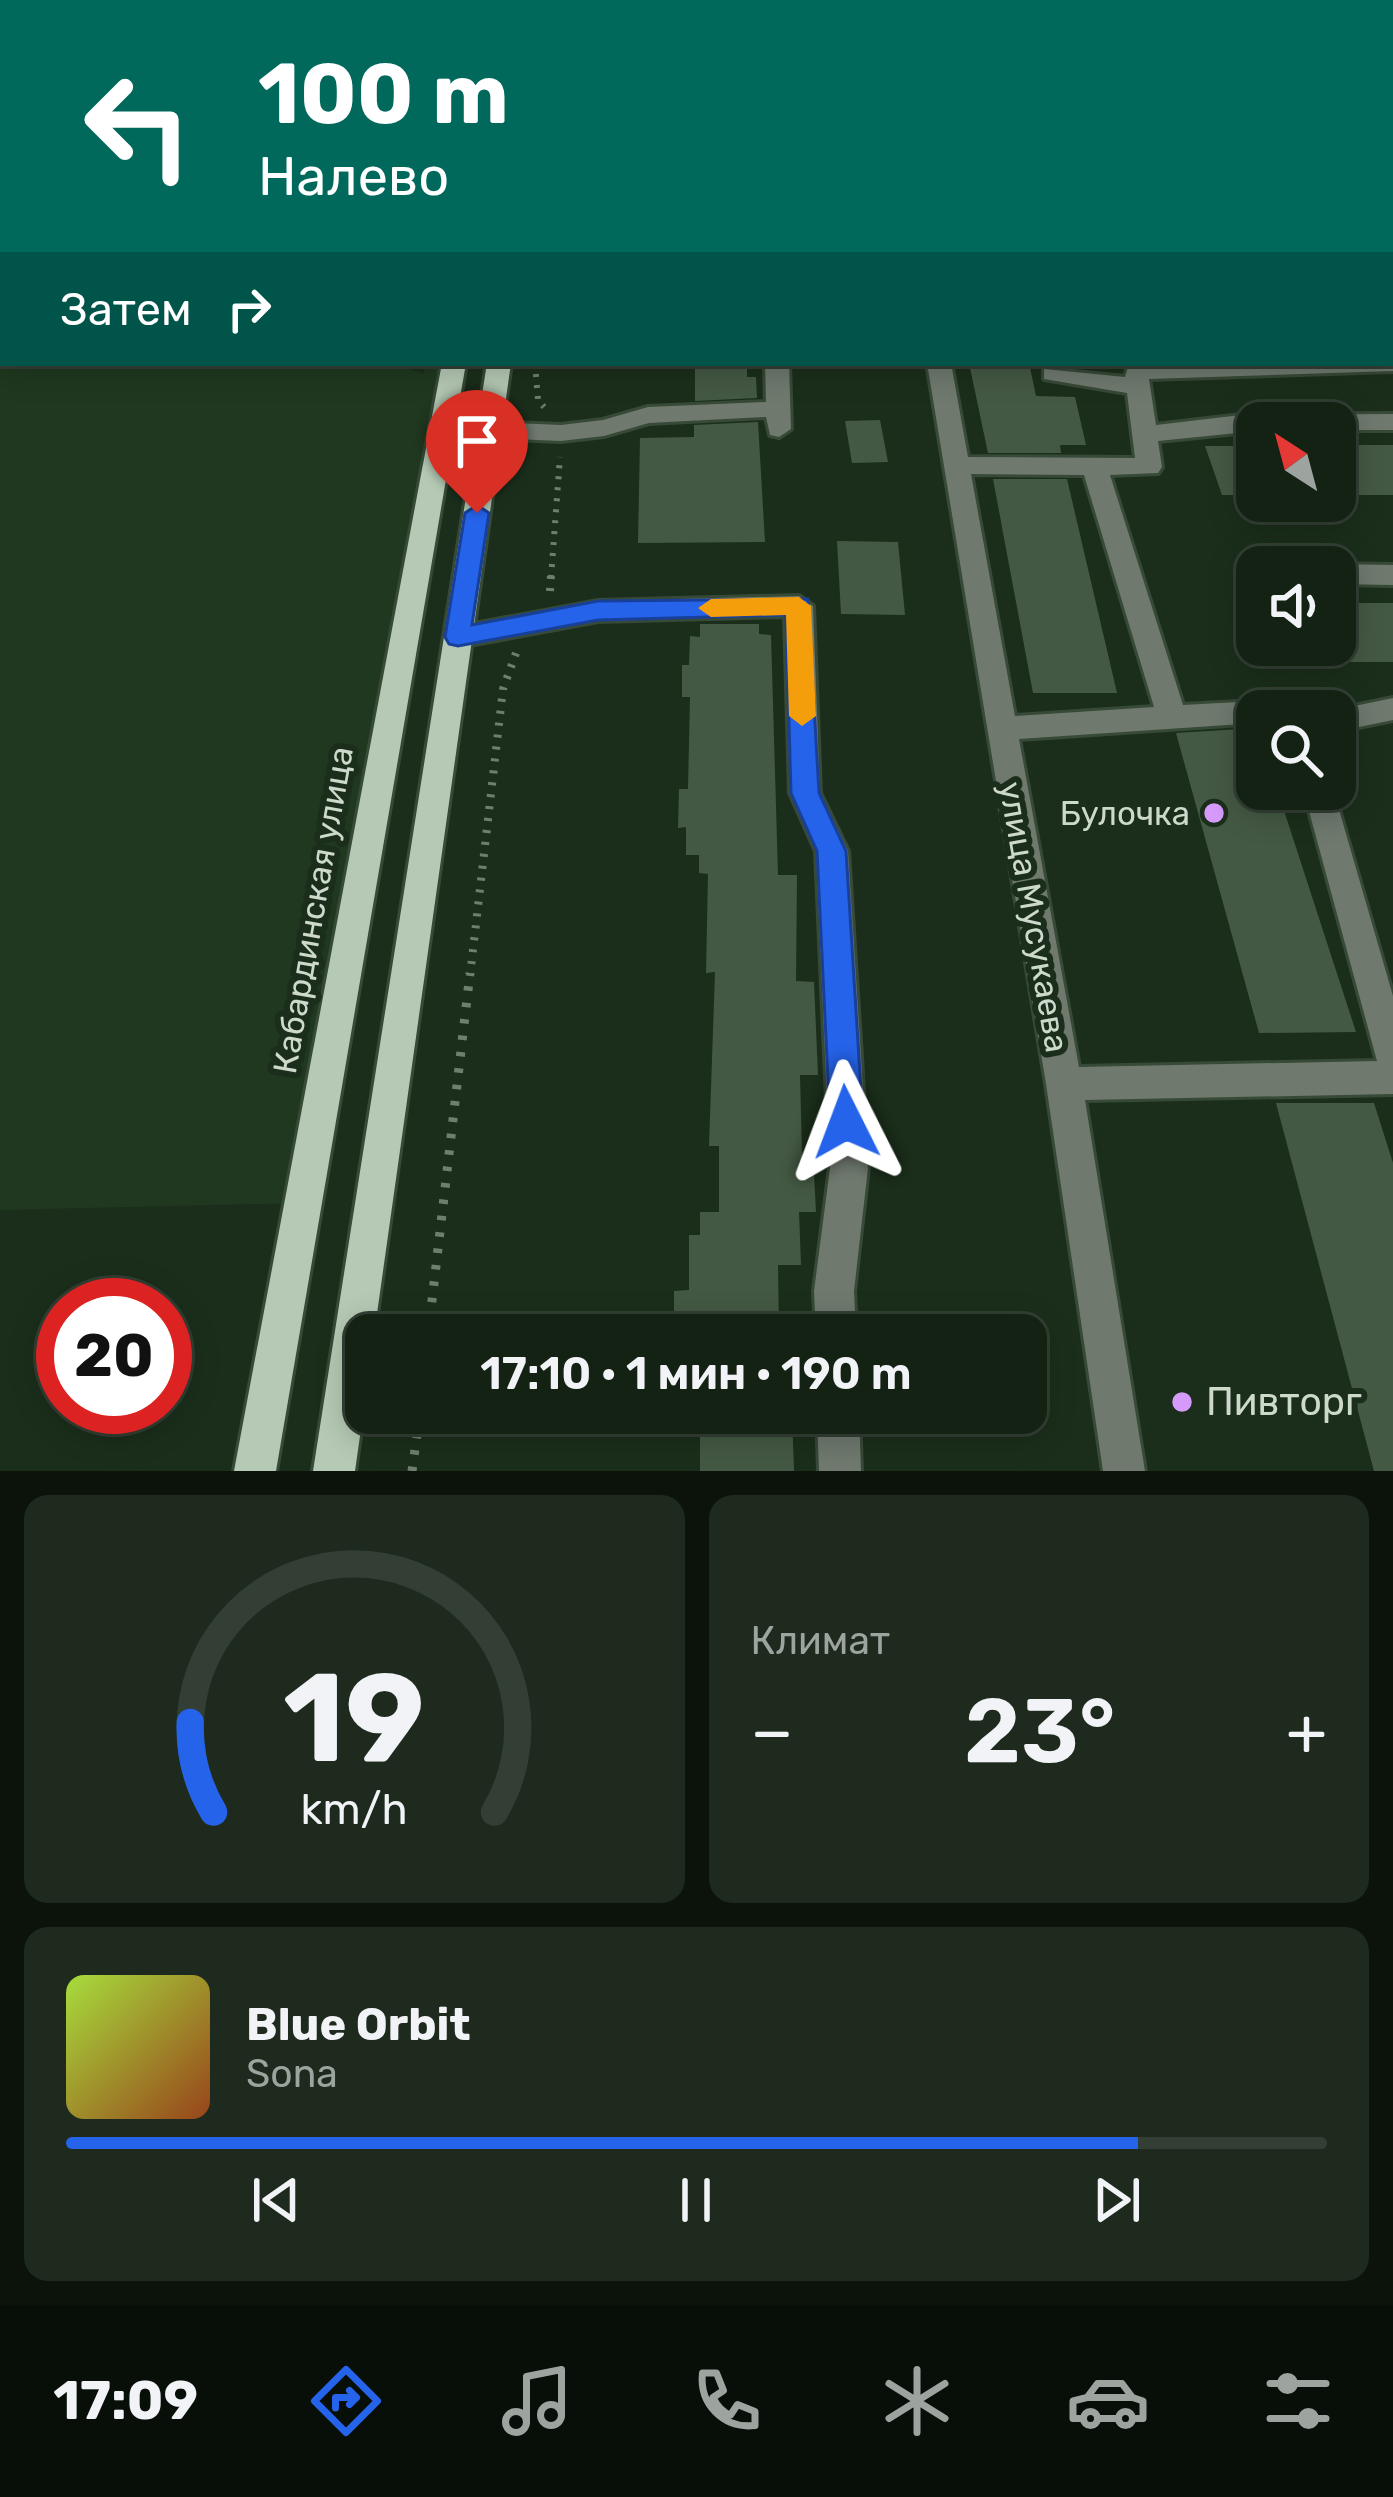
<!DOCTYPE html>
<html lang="ru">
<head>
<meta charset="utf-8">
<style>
  :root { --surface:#142214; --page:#1d2a1d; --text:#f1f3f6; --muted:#9da4a0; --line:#333f34; --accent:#2563eb }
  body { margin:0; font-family:Rubik,sans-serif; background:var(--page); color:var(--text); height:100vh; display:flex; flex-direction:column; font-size:45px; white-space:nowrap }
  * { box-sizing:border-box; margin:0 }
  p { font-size:39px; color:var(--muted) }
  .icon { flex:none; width:66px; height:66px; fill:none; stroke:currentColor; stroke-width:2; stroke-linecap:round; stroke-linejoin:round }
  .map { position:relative; height:1471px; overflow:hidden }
  .drawer { display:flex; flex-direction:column; gap:24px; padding:24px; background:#0b130b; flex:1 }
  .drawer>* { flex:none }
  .banner { position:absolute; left:0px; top:0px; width:1395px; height:366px; box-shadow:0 6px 30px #0003,0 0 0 3px var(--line); background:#00695c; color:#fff; overflow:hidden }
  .needle { width:78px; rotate:324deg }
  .tools { position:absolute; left:1236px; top:402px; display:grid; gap:24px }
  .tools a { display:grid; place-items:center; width:120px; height:120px; border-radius:24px; background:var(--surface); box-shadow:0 6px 30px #0003,0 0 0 3px var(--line); font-size:60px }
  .speed { position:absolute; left:36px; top:1278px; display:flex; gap:24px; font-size:60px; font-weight:700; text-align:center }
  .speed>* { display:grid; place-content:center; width:156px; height:156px; border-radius:50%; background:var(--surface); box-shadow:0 6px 30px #0003,0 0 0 3px var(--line); line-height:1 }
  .speed .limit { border:18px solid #d22; background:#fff; color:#111 }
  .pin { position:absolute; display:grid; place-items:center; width:102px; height:102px; color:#fff; margin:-123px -51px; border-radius:50% 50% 50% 0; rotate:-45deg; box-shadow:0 0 12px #0007 }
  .pin .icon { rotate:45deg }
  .me { position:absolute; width:132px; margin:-66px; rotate:357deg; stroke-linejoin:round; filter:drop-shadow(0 0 9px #0008) }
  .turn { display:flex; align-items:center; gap:42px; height:252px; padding:0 60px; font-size:54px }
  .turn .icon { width:156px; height:156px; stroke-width:2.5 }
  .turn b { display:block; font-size:84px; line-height:102px }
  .then { display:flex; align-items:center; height:114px; padding:0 60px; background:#0003; gap:24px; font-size:45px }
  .big { font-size:90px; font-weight:600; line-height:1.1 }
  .drawer .widget { flex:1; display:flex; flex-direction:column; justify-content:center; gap:18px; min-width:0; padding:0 42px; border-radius:24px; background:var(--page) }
  .drawer .dial { align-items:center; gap:0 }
  .dial svg { height:312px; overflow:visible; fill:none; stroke:var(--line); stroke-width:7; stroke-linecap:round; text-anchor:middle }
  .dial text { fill:var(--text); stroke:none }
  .song { display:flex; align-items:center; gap:36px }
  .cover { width:144px; height:144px; border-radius:18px; background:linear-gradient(135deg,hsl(80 70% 55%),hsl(20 70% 35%)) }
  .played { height:12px; border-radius:6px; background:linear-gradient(90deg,var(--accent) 85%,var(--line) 85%) }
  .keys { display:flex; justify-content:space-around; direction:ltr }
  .heat { display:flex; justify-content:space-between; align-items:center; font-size:66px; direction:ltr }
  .drawer .tiles { flex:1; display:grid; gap:24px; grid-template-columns:1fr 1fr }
  .widget:last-child { grid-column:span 2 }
  .trip { position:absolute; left:345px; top:1314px; width:702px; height:120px; border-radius:24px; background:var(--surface); box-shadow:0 6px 30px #0003,0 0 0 3px var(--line); font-weight:600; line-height:120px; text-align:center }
  .menu { display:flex; height:192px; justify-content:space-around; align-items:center; background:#080e08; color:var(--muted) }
  .menu .icon { width:84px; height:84px }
  .menu .current { color:var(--accent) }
  .menu b { font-size:54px; color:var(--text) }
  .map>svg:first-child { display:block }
</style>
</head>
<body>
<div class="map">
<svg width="1393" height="1471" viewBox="0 0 1393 1471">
  <rect width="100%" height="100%" fill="#1b2e1b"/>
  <!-- built -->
  <polygon fill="#1f381f" points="0,0 519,0 3,3 3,363 394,363 423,374 428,363 454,363 303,1203 0,1210"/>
  <!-- building -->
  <g fill="#445944">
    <polygon points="695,363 747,363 747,377 756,377 757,398 695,401"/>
    <polygon points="969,363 1029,363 1036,396 1075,397 1086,445 1060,445 1061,453 988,453"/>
    <polygon points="880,420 888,462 852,463 845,421"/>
    <polygon points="758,422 765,542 638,543 640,438 694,437 694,425"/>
    <rect x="1335" y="445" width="58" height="50"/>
    <polygon points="1205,446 1257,446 1257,495 1222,495"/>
    <polygon points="993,479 1067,479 1117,693 1033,693"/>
    <polygon points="837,541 898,542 905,615 841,614"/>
    <rect x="1335" y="603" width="58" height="59"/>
    <polygon points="700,624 759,624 759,634 771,635 778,875 797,875 796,981 814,982 818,1075 800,1075 802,1155 813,1155 816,1212 799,1212 801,1265 778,1265 779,1335 674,1335 674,1291 689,1290 689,1235 700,1235 700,1212 719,1212 719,1146 709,1146 715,972 706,973 708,874 699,873 699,855 686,855 686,827 678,828 679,789 688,789 690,697 682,697 682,665 689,665 690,636 700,637"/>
    <polygon points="1257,728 1257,789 1277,789 1356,1032 1259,1033 1176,733"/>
    <polygon points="1276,1103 1374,1103 1393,1163 1393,1471 1374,1471"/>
    <polygon points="700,1413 792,1413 794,1471 700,1471"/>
  </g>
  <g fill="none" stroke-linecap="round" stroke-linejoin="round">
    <defs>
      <g id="minor">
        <polygon points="592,0 614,0 590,3"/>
        <polygon points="870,0 888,0 889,3 871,3"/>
        <rect x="965" y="0" width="18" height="3"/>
        <polygon points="1393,60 1393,72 1392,73 1392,61"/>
        <path d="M1393,357V371L1149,379L1156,425L1241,415L1393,414V430H1335V423H1257V431L1158,441L1162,467L1158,473L1110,475L1183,705L1257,701L1271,711H1257V723L1019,739L1079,1067L1377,1061L1303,789H1333L1393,996V1094L1085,1100L1145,1471H1103L1046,1084L927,363H951L968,457L1135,458L1127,393L1044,379V369L1125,377L1128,367L1136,365L1392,363ZM971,474L1084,475L1154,707L1015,716Z"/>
        <polygon points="765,363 789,363 791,429 779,437 770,435 766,417 649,423 604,436 561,441 490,438 478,430 490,422 561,425 603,420 648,407 766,402"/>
        <polygon points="1252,563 1267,567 1257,567 1257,583 1242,580 1238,573"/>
        <polygon points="1335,564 1393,565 1393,585 1335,584 1335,567 1326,567"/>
        <polygon points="799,596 813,606 820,793 848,851 868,1168 854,1291 856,1335 816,1335 814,1291 830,1168 816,851 790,793 785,616 598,621 458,647 444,637 458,627 598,601"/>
        <polygon points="1393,698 1393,720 1335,732 1335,711 1330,711"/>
        <polygon points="817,1413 859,1413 861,1471 819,1471"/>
      </g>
      <g id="major">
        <polygon points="510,0 528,0 509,3"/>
        <rect x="539" y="0" width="18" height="3"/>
        <polygon points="442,363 466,363 276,1471 234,1471"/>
        <polygon points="487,363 511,363 374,1335 366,1335 366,1394 355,1471 313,1471"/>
      </g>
    </defs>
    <!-- minor casing -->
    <use href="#minor" stroke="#374937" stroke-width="6"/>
    <!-- major casing -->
    <use href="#major" stroke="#374937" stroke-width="6"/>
    <!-- path-far2 -->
    <g stroke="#6f7f6f" stroke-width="6" stroke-dasharray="3 8" stroke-linecap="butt">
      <polyline points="535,363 538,400 544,407"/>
      <polyline points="551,578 560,457"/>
    </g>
    <!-- path-far1 -->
    <g stroke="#6f7f6f" stroke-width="8" stroke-dasharray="3 9" stroke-linecap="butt">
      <polyline points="550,591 551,575"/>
      <polyline points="470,976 503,689 516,653"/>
    </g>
    <!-- path -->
    <g stroke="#6f7f6f" stroke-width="9" stroke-dasharray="4.5 12" stroke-linecap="butt">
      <polyline points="428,1335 470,973"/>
      <polyline points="412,1471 420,1413"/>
    </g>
    <!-- minor -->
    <use href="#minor" fill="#6f796e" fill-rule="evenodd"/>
    <!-- major -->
    <use href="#major" fill="#b5c9b4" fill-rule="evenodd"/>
  </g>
  <!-- route -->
  <polygon fill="#2563eb" stroke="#184099" stroke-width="3" points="477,505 489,513 472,625 598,601 808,599 819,793 846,851 863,1122 858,1133 846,1138 835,1133 830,1122 817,851 791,793 786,615 598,620 458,646 449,644 445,637 465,513"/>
  <!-- slow -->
  <polygon fill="#f59e0b" points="799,597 811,606 816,716 802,726 789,716 786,615 711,617 698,608 711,599"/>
  <!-- markers -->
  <g fill="#d69bfa" stroke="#1b2e1b" stroke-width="4.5">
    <circle cx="1214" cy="813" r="12"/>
    <circle cx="1182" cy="1402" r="12"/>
  </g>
  <g text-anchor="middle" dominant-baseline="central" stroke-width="12" stroke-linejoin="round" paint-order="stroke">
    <!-- poi labels -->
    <g font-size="33" fill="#cdd9cc" stroke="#1b2e1b" text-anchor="end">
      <text x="1190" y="813">Булочка</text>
    </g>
    <!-- street labels -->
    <g font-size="33" fill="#cdd9cc" stroke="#1b2e1b">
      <text transform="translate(313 910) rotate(-80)">Кабардинская улица</text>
      <text transform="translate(1034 917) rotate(80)">улица Мусукаева</text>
    </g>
    <!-- near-poi labels -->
    <g font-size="39" fill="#cdd9cc" stroke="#1b2e1b" text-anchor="start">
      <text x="1206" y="1402">Пивторг</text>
    </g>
  </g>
</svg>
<div class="tools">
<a><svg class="needle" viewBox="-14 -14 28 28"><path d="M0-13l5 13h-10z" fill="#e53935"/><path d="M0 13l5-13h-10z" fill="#9da4a0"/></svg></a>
<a><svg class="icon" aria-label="sound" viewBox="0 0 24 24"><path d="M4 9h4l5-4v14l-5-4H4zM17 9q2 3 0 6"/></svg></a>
<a><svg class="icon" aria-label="search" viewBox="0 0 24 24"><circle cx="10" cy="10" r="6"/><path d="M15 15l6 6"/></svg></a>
</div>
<div class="speed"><div class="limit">20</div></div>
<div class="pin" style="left:477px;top:513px;background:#d93025"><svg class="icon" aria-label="arrive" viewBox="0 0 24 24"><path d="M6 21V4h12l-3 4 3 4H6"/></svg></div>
<svg class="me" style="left:846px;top:1122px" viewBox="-20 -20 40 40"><path d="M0-17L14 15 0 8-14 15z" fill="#2563eb" stroke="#fff" stroke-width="4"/></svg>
<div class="trip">17:10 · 1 мин · 190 m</div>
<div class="banner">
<div class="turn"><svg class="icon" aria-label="left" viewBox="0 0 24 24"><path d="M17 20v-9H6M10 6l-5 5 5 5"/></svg><div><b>100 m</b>Налево</div></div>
<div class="then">Затем<svg class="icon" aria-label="right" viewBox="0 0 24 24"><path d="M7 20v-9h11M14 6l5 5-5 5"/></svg></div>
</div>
</div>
<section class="drawer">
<div class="tiles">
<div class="widget dial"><svg viewBox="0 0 100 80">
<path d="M14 69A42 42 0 1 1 86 69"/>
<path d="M14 69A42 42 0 0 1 8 46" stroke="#2563eb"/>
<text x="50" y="56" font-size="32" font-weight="700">19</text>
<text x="50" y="72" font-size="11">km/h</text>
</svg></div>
<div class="widget"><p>Климат</p>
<div class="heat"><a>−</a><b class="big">23°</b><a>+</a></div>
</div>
<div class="widget">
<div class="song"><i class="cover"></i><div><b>Blue Orbit</b><p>Sona</p></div></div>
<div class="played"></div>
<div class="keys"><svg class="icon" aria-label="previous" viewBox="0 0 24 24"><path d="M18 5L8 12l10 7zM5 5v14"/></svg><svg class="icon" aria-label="pause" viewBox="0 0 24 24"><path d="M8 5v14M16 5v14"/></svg><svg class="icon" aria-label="next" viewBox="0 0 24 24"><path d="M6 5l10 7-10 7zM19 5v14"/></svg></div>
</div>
</div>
</section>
<nav class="menu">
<b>17:09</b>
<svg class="icon current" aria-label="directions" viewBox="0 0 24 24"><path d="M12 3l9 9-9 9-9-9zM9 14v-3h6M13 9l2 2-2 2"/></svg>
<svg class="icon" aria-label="music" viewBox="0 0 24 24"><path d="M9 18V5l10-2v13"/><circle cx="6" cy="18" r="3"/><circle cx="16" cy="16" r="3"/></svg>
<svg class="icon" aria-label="phone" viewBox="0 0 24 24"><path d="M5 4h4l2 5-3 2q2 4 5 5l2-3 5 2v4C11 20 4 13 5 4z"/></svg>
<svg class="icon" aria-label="climate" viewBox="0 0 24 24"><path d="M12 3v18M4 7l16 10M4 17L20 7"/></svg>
<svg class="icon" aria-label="car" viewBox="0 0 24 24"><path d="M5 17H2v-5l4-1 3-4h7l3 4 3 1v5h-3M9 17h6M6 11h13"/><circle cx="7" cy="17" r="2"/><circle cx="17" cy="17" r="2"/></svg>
<svg class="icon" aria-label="filters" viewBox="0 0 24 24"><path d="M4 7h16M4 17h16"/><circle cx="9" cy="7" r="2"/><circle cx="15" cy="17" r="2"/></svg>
</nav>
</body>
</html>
